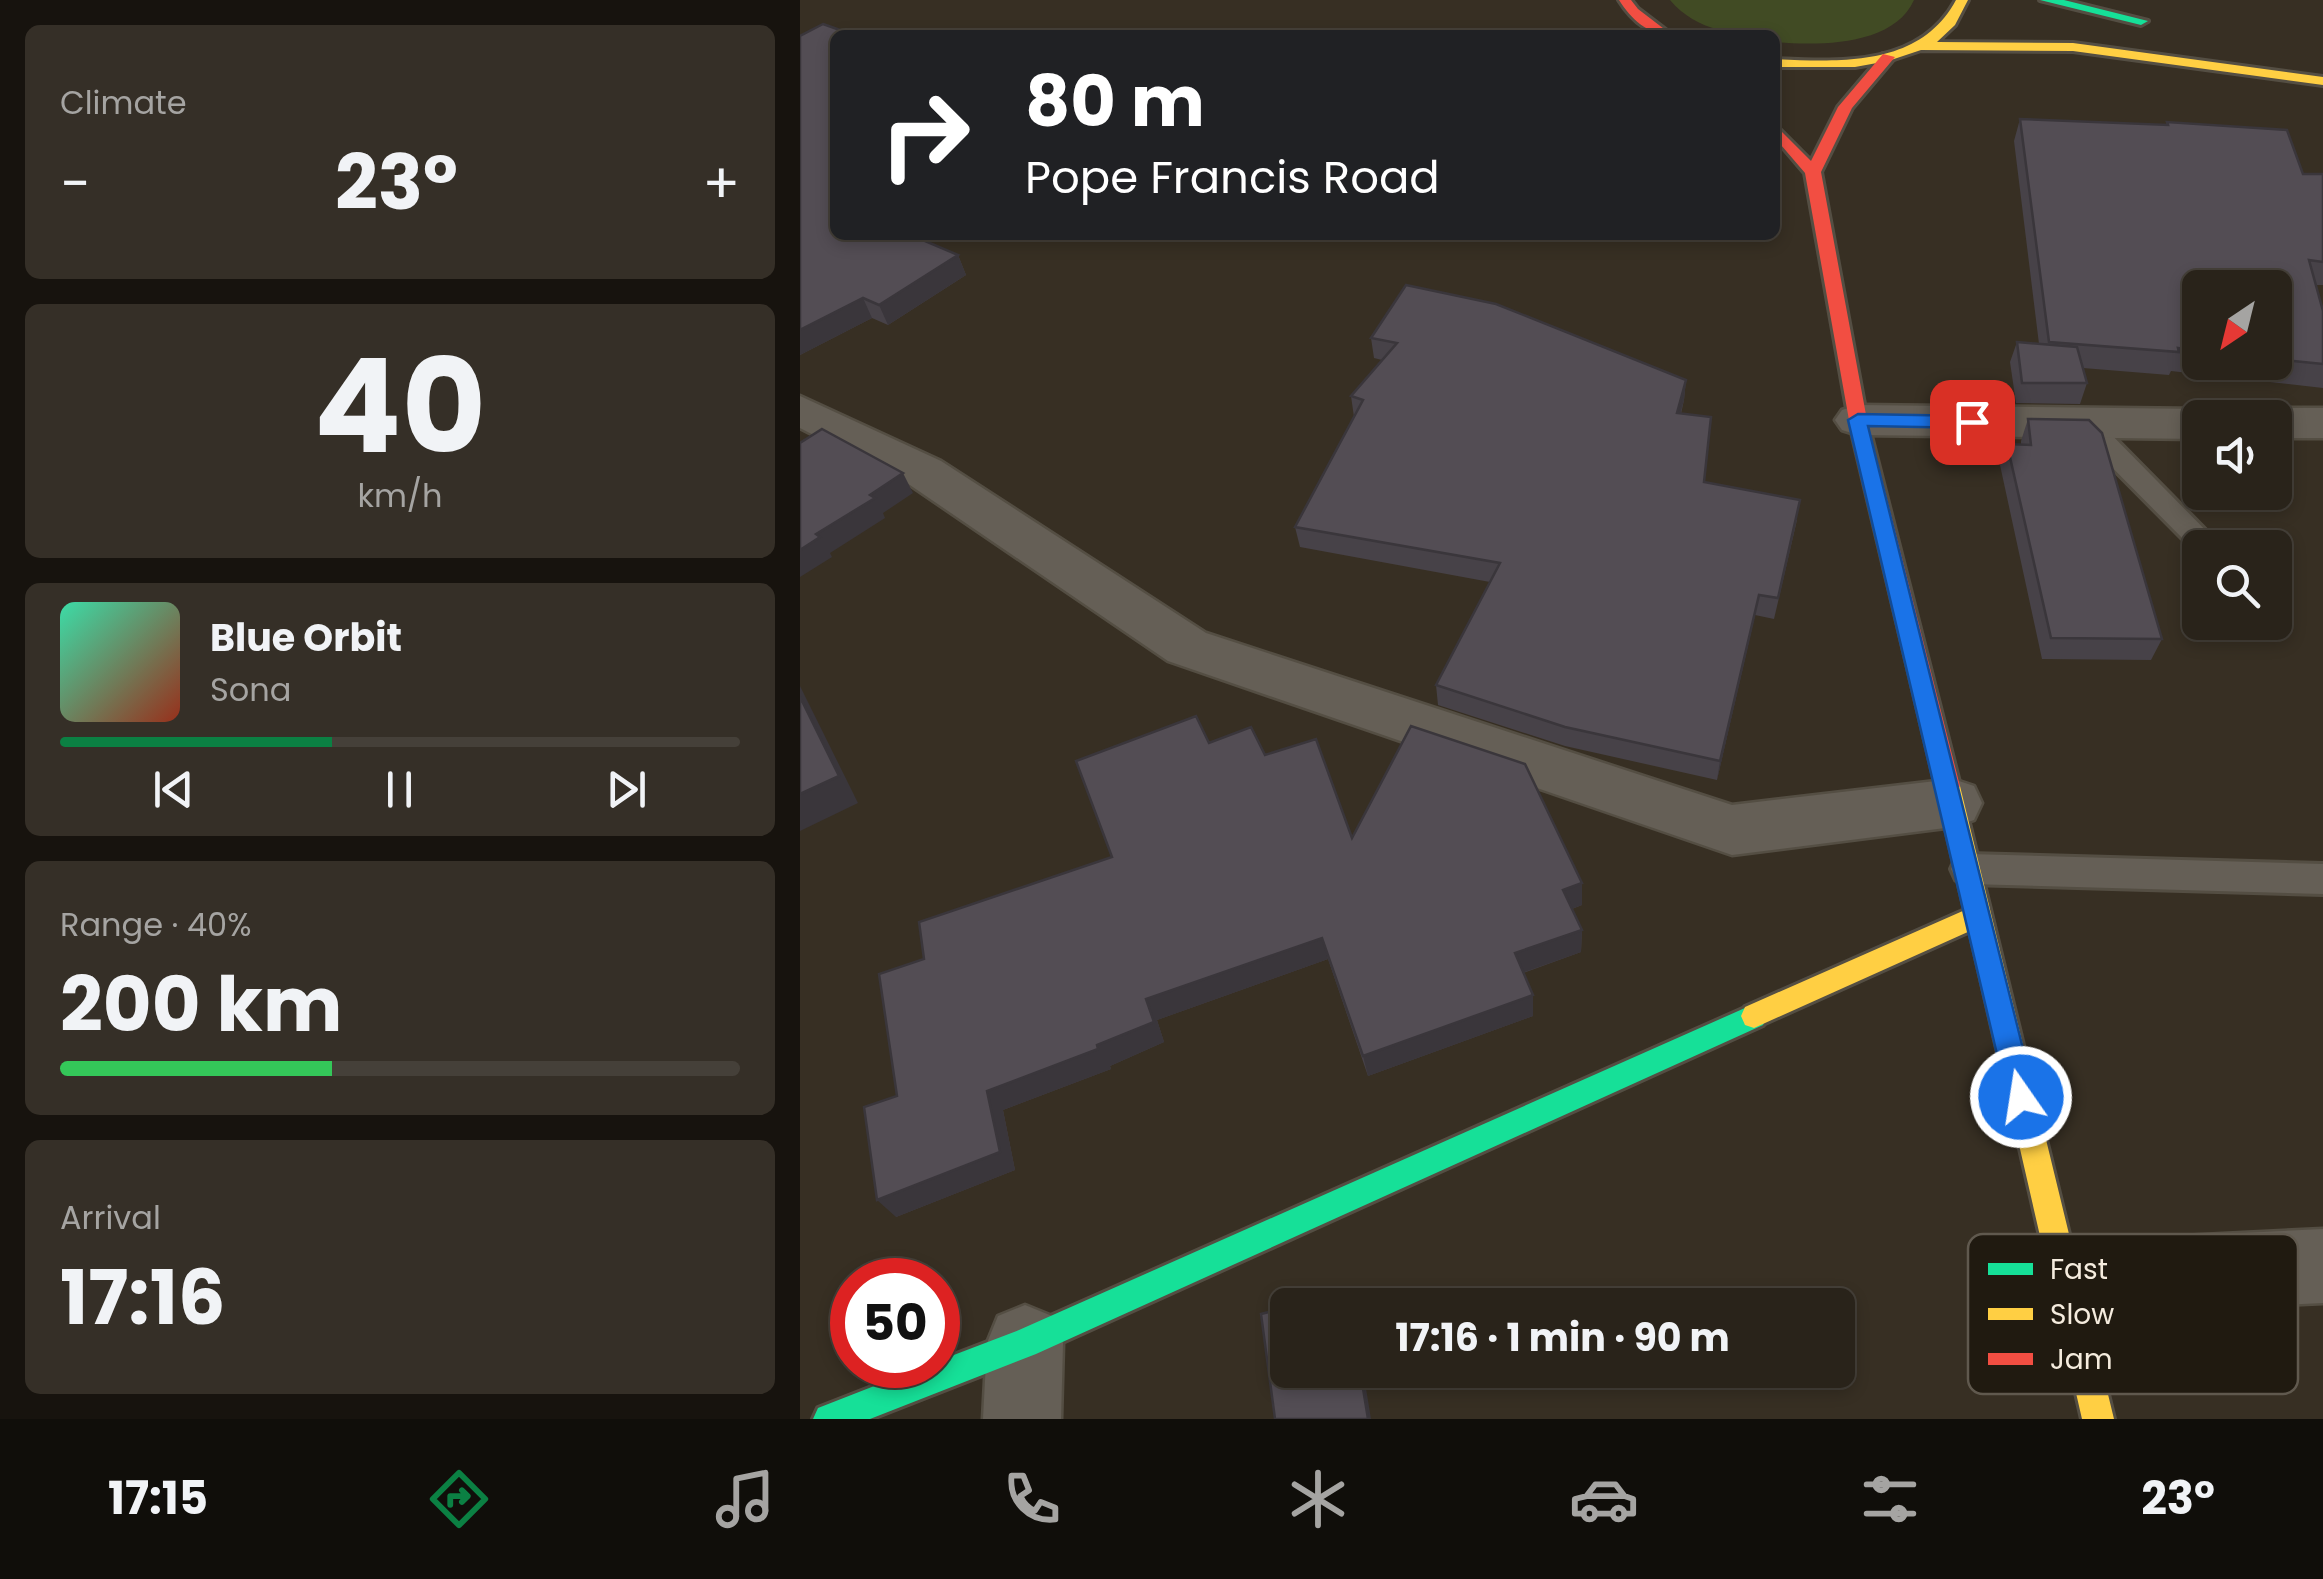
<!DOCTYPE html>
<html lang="en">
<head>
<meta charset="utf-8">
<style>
  :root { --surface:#29231a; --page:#352f27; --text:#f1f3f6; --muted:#a5a4a2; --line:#454039; --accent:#0b8043 }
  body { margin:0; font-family:Poppins,sans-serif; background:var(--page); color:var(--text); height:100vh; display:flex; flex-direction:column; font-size:38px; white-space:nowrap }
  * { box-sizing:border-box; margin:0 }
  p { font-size:32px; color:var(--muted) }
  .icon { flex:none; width:55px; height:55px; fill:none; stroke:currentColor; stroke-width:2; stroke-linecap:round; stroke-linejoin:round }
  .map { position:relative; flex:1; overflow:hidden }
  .side { display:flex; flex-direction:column; gap:25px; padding:25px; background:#17130e; width:800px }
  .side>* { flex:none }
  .top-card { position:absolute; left:30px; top:30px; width:950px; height:210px; border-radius:15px; box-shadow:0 5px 15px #0003,0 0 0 2px var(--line); background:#202124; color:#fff; overflow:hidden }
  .needle { width:65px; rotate:215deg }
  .controls { position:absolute; left:1382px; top:270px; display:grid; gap:20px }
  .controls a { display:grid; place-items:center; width:110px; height:110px; border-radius:15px; background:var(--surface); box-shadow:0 5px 15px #0003,0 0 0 2px var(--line); font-size:50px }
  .speed { position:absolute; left:30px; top:1258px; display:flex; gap:20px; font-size:50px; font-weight:700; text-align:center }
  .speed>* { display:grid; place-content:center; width:130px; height:130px; border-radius:50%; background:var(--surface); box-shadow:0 5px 15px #0003,0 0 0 2px var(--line); line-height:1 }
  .speed .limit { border:15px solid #d22; background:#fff; color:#111 }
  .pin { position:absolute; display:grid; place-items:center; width:85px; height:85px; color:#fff; margin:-42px; border-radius:20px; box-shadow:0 5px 15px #0006 }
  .me { position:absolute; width:110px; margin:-55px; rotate:347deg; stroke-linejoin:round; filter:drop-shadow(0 0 8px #0008) }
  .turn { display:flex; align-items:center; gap:35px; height:210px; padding:0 30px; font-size:45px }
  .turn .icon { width:130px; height:130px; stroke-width:2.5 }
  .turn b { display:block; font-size:70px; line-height:85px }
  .big { font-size:75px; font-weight:700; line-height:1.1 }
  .side .tile { flex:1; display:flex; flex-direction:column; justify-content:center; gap:15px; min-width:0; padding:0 35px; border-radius:15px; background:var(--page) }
  .side .dial { align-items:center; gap:0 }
  .dial b { font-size:130px; line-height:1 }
  .song { display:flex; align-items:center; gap:30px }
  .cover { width:120px; height:120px; border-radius:15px; background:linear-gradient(135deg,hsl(160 70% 55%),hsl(10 70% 35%)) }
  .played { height:10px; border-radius:5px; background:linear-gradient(90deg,var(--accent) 40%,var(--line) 40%) }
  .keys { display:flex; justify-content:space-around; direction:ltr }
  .heat { display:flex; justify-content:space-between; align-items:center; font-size:55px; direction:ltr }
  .charge { height:15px; border-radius:8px; background:linear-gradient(90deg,#34c759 40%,var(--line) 0) }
  .trip { position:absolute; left:470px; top:1288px; width:585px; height:100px; border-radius:15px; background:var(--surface); box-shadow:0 5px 15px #0003,0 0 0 2px var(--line); font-weight:700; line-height:100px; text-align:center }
  .dock { display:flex; height:160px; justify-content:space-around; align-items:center; background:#100e0a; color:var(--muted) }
  .dock .icon { width:70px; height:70px }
  .dock .active { color:var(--accent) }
  .dock b { font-size:45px; color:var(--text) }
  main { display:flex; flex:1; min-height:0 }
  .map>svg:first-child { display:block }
</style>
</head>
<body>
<main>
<section class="side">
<div class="tile"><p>Climate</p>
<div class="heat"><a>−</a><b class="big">23°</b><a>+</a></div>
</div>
<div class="tile dial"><b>40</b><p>km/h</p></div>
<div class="tile">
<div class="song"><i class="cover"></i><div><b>Blue Orbit</b><p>Sona</p></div></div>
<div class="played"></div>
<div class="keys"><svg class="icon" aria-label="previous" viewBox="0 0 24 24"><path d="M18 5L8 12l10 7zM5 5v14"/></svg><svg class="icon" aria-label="pause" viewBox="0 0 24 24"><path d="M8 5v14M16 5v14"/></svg><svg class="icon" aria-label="next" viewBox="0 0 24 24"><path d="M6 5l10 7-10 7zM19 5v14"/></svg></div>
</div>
<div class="tile"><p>Range · 40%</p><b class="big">200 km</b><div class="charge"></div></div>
<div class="tile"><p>Arrival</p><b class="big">17:16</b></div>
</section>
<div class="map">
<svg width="1523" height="1419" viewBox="0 0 1523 1419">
  <rect width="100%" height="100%" fill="#372f23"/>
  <!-- green -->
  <path fill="#414b24" d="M870,0H1114C1094,46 1018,46 975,42V35C936,35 897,32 870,0Z"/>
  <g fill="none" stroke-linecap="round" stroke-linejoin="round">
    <defs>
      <g id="lane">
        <polygon points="1285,415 1295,418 1423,548 1400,548 1399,555 1275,430 1272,424 1275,418"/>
        <polygon points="1169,854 1523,864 1523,894 1169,884 1156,880 1151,869 1156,858"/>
      </g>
      <g id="street">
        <polygon points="0,396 141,461 406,633 932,805 1153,779 1174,786 1182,803 1174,820 1153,827 932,855 368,661 107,483 0,428"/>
        <polygon points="1058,405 1400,409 1419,418 1400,418 1400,439 1058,435 1042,430 1035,420 1042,410"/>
        <polygon points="1475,408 1523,408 1523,438 1475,438 1475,418 1456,418 1459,413"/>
        <polygon points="1523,1229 1523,1303 1262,1316 1236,1305 1225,1279 1236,1253 1262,1242"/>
        <polygon points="225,1305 252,1316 263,1343 261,1419 183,1419 187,1343 198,1316"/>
      </g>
      <g id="fast">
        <polygon points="1240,0 1264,0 1348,21 1341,25"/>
        <polygon points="954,1004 963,1007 967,1016 963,1025 236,1354 70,1419 13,1419 18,1408 128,1365 138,1365 138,1361 219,1330"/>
      </g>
      <g id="slow">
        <path d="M1156,0H1168L1155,25L1137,42L1273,43L1523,77V85L1273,51L1121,50L1088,61L1055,67H975V59C1041,62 1120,67 1156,0Z"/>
        <polygon points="1148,776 1156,779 1160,786 1314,1419 1282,1419 1170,931 954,1028 945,1025 941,1016 945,1007 1165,910 1136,786 1140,779"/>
      </g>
      <g id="jam">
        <path d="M819,0H831L838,9L872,35C848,35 831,19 819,0Z"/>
        <polygon points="1083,54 1095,57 1052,108 1021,172 1067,420 1160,786 1156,793 1140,793 1136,786 1049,420 1005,173 975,138 975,125 1011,161 1038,107"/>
      </g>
    </defs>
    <!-- lane casing -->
    <use href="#lane" stroke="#544e43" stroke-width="6"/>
    <!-- street casing -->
    <use href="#street" stroke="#544e43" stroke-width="5"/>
    <!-- fast casing -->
    <use href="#fast" stroke="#544e43" stroke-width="6"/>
    <!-- slow casing -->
    <use href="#slow" stroke="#544e43" stroke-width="6"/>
    <!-- jam casing -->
    <use href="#jam" stroke="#544e43" stroke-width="6"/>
    <!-- lane -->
    <use href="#lane" fill="#655f56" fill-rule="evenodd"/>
    <!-- street -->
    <use href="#street" fill="#655f56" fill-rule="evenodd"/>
    <!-- fast -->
    <use href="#fast" fill="#16e098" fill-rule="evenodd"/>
    <!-- slow -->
    <use href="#slow" fill="#ffcf43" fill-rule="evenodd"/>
    <!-- jam -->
    <use href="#jam" fill="#f24e42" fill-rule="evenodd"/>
  </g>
  <!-- wall -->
  <g fill="#474248" fill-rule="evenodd">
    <polygon points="0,36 35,235 158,255 166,275 88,325 72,318 0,355"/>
    <path d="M1220,119L1366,125L1367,122L1503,174H1523V285H1515L1523,311V388L1371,371L1369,375L1283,368L1287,383L1280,404L1216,403L1210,362L1217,342L1239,344L1214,141ZM1400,288H1475V362H1400Z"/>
    <polygon points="571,338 886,380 884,400 881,414 904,482 997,520 974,619 955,615 917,780 765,746 638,705 636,685 690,582 500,547 495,527 554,417 551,396 582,360 574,358"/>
    <polygon points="1228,419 1362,639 1351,660 1242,659 1200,465 1207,444 1221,445 1221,441"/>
    <polygon points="409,743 465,755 552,838 782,905 772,909 782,930 781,952 723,973 733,995 733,1016 568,1076 528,959 357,1020 364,1042 310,1066 311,1069 203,1110 215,1170 96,1217 97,1096 124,959 312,857"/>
  </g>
  <!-- shaded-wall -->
  <g fill="#3a363b">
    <polygon points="158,255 166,275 88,325 79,305"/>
    <polygon points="63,298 72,318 0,355 0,330"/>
    <polygon points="886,380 884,400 875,434 877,413"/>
    <polygon points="103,473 113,493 83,513 85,518 30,553 32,557 0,577 0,550 16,534"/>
    <polygon points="959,595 955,615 917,780 920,761"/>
    <polygon points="0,686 58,803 0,831"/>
    <polygon points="782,883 782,905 763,912 763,890"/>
    <polygon points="782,930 781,952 716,975 715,953"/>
    <polygon points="522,938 528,959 357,1020 364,1042 310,1066 311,1069 203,1110 215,1170 96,1217 77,1200 187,1091 297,1045 346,999"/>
    <polygon points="733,995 733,1016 568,1076 563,1056"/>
    <polygon points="560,1370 563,1370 571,1419 568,1419"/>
  </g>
  <!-- building -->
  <g fill="#534d54" stroke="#3a363b" stroke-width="2.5">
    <polygon points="23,24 54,35 35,35 35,235 111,235 158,255 79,305 63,298 0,330 0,36"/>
    <polygon points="1220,119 1368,125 1367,122 1487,130 1503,174 1523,174 1523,262 1509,260 1523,311 1523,364 1475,359 1475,288 1400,288 1400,351 1378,348 1379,352 1249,342"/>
    <polygon points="606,285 696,304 886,380 877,413 911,417 904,482 1000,500 978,598 959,595 920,761 765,727 636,685 700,563 495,527 563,400 551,396 597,343 571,338"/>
    <polygon points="1217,342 1277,347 1287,383 1222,383"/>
    <polygon points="1228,419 1289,420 1302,433 1362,639 1251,638 1207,444 1231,445"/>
    <polygon points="22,429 103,473 70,495 75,498 16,534 20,537 0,550 0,443"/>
    <polygon points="0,697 39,776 0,794"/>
    <polygon points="396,716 409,743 451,727 465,755 516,739 552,838 611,726 725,764 782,883 763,890 782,930 715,953 733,995 563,1056 522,938 346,999 354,1022 297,1045 298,1049 187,1091 200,1152 77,1200 64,1107 97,1096 79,974 124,959 119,922 312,857 276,761"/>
    <polygon points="546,1290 549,1305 494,1305"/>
    <polygon points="488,1307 488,1370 560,1370 568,1419 475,1419 461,1314"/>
  </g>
  <!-- route -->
  <polygon fill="#1a73e8" stroke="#114b97" stroke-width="2.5" points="1058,414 1172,416 1181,422 1172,428 1068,426 1235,1097 1231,1106 1221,1110 1211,1106 1207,1097 1048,420"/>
  <!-- legend -->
  <rect x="1168" y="1234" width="330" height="160" rx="15" fill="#201a10" stroke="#60594e" stroke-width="2.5"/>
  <rect x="1188" y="1263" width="45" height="12" fill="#16e098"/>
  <rect x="1188" y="1308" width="45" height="12" fill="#ffcf43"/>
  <rect x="1188" y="1353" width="45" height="12" fill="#f24e42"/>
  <g font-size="28" fill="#f5ecde">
    <text x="1250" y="1279">Fast</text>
    <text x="1250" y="1324">Slow</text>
    <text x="1250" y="1369">Jam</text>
  </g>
</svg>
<div class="controls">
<a><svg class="needle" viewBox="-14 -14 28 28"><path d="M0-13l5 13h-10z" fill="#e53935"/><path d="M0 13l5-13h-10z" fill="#a5a4a2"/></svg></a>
<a><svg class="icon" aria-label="sound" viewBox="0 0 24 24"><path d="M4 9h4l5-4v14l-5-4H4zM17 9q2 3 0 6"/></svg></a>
<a><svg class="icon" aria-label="search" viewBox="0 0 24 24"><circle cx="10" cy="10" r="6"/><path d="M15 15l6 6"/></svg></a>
</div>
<div class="speed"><div class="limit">50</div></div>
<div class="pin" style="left:1172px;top:422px;background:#d93025"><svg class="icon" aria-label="arrive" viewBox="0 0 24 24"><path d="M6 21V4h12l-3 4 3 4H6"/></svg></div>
<svg class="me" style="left:1221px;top:1097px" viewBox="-20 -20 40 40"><circle r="17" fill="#1a73e8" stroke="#fff" stroke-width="3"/><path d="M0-11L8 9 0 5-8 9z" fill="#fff"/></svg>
<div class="trip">17:16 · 1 min · 90 m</div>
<div class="top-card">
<div class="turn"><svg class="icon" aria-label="right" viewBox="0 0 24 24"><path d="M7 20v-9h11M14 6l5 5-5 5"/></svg><div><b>80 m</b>Pope Francis Road</div></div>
</div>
</div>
</main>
<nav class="dock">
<b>17:15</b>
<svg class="icon active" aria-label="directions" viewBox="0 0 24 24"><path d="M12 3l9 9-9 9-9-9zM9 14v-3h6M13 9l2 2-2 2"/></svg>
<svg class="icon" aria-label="music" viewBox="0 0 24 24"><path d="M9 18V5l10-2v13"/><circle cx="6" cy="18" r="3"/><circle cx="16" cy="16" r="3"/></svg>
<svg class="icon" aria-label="phone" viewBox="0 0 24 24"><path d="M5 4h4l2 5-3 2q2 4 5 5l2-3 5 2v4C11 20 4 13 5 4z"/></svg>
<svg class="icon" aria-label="climate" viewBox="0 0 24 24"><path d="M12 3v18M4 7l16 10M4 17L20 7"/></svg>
<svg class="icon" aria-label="car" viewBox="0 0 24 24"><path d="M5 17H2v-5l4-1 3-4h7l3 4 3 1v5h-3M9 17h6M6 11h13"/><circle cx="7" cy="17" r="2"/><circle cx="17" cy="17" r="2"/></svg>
<svg class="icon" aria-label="filters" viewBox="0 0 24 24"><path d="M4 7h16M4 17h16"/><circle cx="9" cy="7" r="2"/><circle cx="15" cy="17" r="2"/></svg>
<b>23°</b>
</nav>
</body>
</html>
